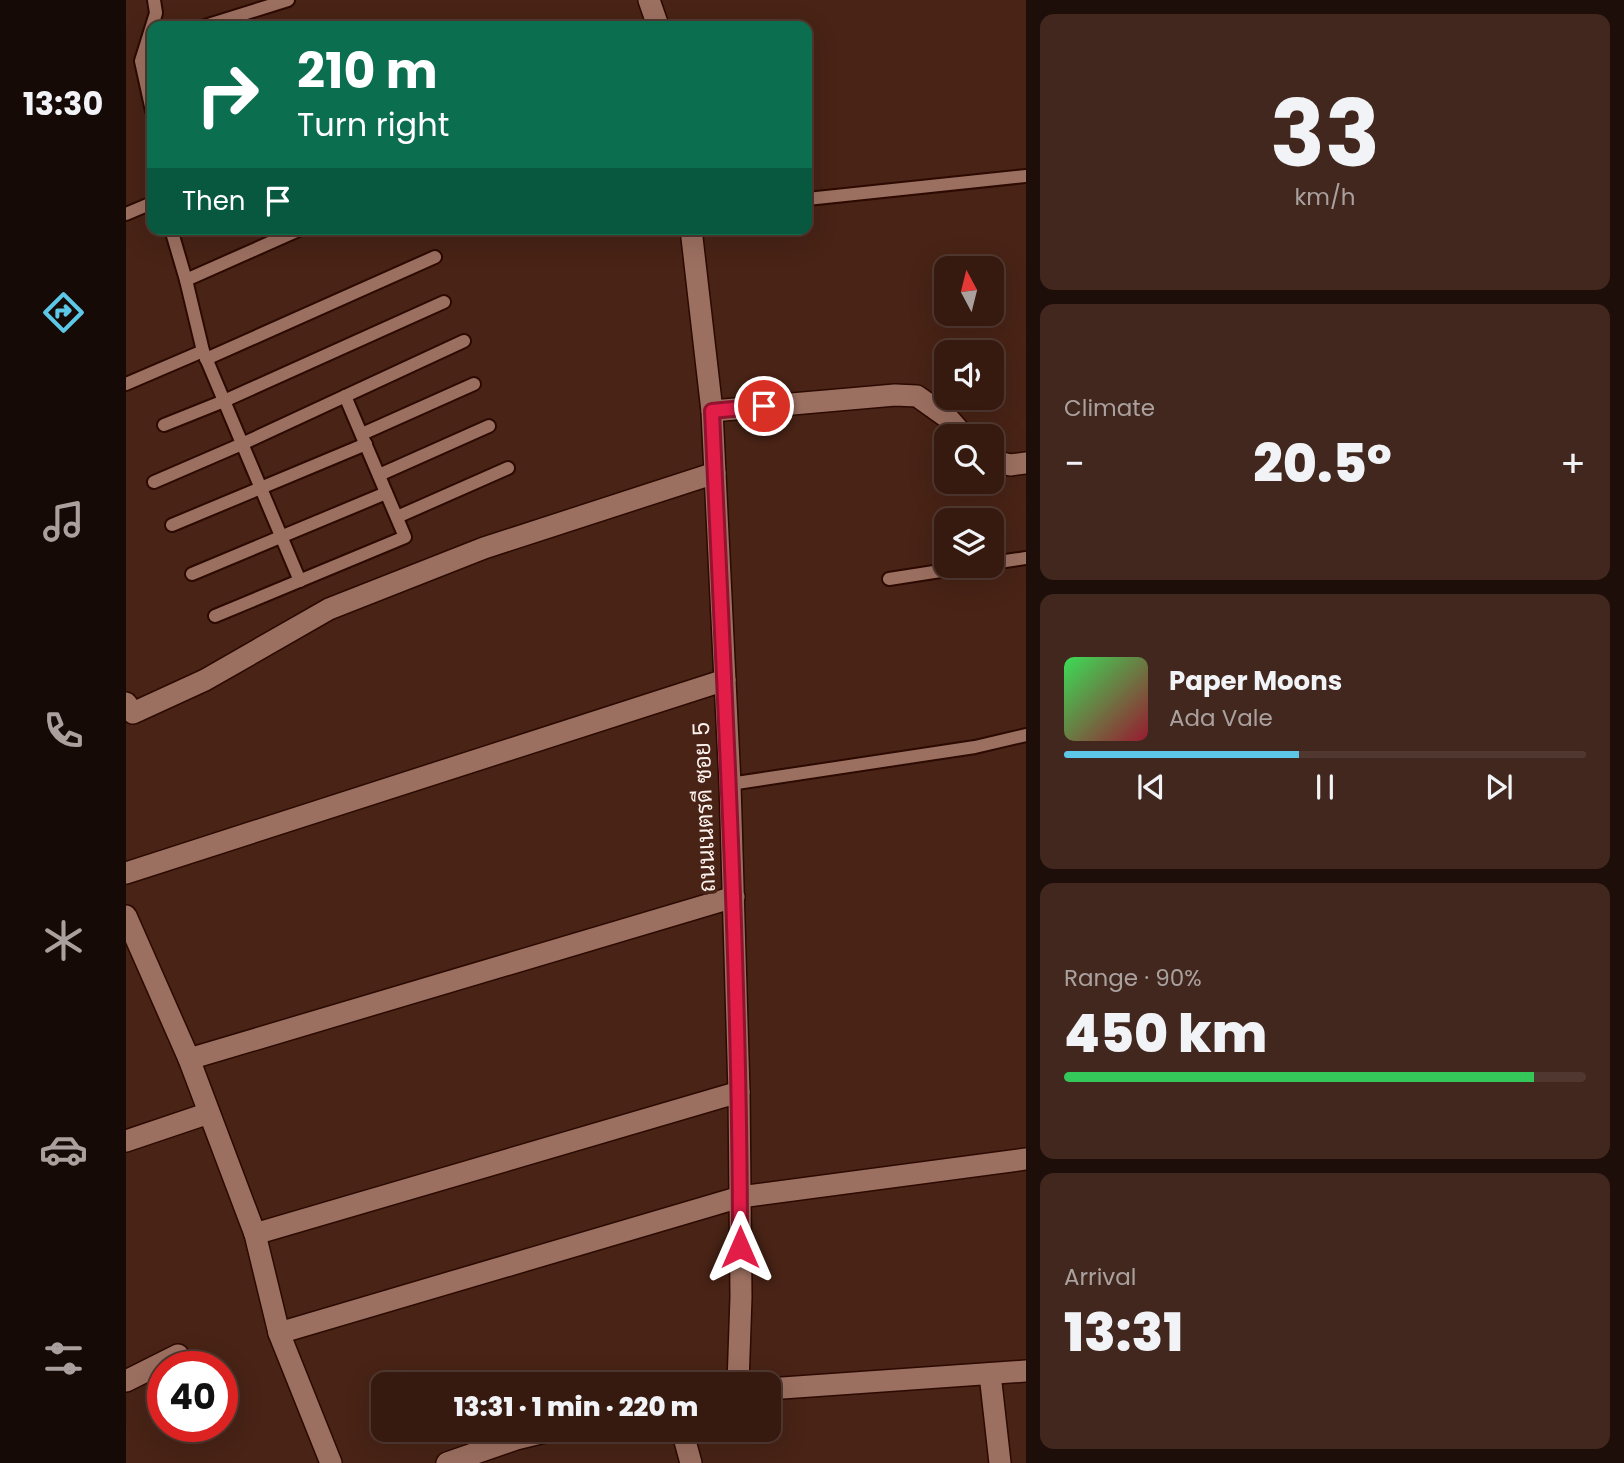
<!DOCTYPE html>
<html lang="en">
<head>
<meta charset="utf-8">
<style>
  :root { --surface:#361a10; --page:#41271e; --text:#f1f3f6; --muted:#aaa19f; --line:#503830; --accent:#5cc7e7 }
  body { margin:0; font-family:Poppins,Sarabun,sans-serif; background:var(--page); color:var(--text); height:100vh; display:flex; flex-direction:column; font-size:26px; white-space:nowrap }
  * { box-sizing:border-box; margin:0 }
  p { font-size:23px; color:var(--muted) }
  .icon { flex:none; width:38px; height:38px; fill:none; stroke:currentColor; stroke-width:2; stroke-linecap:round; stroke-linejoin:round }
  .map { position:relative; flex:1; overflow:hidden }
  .side { display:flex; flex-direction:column; gap:14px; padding:14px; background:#1e0e09; width:598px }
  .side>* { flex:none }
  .guide { position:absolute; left:21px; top:21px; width:665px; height:214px; border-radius:14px; box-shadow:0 7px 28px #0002,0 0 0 2px var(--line); background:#0b6e4f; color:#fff; overflow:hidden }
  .needle { width:46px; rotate:353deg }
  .fabs { position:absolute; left:808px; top:256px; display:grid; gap:14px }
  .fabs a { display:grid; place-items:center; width:70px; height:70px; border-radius:14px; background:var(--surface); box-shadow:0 7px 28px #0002,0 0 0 2px var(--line); font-size:35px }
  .speed { position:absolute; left:21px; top:1351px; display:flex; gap:14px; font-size:35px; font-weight:700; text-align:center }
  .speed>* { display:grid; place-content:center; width:91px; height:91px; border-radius:50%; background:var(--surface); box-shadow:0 7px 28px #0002,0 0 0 2px var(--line); line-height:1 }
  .speed .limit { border:10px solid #d22; background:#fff; color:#111 }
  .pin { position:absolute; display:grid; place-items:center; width:60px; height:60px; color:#fff; margin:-30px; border:4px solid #fff; border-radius:50%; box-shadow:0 2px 7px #0007 }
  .me { position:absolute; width:77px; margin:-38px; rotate:0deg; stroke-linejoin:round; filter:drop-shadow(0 0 5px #0008) }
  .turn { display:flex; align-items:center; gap:24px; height:147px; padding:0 35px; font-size:32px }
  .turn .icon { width:91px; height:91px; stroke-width:2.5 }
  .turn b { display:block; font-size:49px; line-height:60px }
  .then { display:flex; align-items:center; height:66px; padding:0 35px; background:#0003; gap:14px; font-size:26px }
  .big { font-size:52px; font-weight:800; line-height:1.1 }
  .side .widget { flex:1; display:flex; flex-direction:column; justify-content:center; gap:10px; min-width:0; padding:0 24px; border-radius:14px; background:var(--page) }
  .side .dial { align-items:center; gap:0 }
  .dial b { font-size:91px; line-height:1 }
  .song { display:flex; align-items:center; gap:21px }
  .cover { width:84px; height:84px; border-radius:10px; background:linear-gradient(135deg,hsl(130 70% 55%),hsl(350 70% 35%)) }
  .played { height:7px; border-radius:4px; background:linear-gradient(90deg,var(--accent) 45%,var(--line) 45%) }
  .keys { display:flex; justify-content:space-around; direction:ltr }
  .heat { display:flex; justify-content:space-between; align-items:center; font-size:38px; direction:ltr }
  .charge { height:10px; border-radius:5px; background:linear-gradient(90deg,#34c759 90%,var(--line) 0) }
  .trip { position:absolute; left:245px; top:1372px; width:410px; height:70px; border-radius:14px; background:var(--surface); box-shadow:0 7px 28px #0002,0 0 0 2px var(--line); font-weight:800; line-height:70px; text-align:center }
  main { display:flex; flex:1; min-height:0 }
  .menu { display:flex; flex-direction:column; width:126px; justify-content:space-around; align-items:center; background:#160a06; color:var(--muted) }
  .menu .icon { width:49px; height:49px }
  .menu .selected { color:var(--accent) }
  .menu b { font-size:32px; color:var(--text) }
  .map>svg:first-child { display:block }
</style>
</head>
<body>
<main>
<nav class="menu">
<b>13:30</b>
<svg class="icon selected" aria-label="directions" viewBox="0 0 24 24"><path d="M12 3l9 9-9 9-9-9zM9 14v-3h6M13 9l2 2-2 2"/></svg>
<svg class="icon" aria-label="music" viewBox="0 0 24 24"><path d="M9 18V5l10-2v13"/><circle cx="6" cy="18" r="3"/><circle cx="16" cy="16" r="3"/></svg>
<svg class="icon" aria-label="phone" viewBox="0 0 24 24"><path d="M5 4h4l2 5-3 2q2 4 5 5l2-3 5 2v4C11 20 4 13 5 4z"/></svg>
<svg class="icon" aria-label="climate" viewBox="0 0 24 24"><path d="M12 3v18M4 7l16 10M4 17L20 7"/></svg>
<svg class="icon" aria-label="car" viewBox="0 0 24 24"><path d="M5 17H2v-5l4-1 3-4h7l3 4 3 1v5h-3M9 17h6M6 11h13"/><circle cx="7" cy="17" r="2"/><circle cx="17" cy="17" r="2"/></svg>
<svg class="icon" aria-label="filters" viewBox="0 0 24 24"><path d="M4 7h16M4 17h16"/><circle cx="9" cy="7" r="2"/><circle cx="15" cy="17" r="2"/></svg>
</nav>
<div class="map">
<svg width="900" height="1463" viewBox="0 0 900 1463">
  <rect width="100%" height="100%" fill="#482316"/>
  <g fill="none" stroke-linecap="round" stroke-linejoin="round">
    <defs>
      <g id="lane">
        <polyline points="79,26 162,0"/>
        <polyline points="26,111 15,61 30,13 28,0"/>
        <polyline points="681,199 900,176"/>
        <polyline points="0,214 26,203"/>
        <polyline points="45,229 60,280 77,351 174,581"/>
        <polyline points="60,280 175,229"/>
        <polyline points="80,359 309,257"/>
        <polyline points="0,384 77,351"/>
        <polyline points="38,425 98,401 318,302"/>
        <polyline points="236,434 348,384"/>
        <polyline points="253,475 363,426"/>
        <polyline points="28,482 116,444 338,341"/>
        <polyline points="271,517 382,468"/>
        <polyline points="46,525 240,444"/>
        <polyline points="866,563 900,558"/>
        <polyline points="66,574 260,493"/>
        <polyline points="763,579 853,565"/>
        <polyline points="89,616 279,537 219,396"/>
        <polyline points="604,784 849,747 900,735"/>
      </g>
      <g id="street">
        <polyline points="586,411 769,395 791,396 822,418 838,436"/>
        <polyline points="866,460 884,465 900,463"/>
        <polyline points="0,703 7,713 79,680 203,609 358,548 589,473"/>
        <polyline points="0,873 599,680"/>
        <polyline points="0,916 63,1059 129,1234 153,1333 205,1463"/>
        <polyline points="63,1059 608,897"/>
        <polyline points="0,1141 83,1113"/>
        <polyline points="129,1234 613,1092"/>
        <polyline points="153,1333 614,1197 900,1159"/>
        <polyline points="864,1374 874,1463"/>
        <polyline points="0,1381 52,1355"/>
        <polyline points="642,1389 900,1371"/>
        <polyline points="556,1430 565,1463"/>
        <polyline points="321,1463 390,1439 427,1430"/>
      </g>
      <g id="secondary">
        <polyline points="523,0 532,26"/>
        <polyline points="565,229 586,411 604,784 613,1092 615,1297 612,1384"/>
      </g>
    </defs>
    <!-- lane casing -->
    <use href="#lane" stroke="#2c0a01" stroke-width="16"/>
    <!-- street casing -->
    <use href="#street" stroke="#2c0a01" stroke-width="24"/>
    <!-- secondary casing -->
    <use href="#secondary" stroke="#2c0a01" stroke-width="24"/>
    <!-- lane -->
    <use href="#lane" stroke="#9c7061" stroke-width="12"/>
    <!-- street -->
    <use href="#street" stroke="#9c7061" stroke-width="21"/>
    <!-- secondary -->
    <use href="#secondary" stroke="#9c7061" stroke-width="21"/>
  </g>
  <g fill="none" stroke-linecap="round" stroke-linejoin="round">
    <defs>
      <path id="route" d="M614,1247C614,968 598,689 586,411L638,406"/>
    </defs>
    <!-- route casing -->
    <use href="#route" stroke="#92132f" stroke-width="18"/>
    <!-- route -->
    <use href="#route" stroke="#e11d48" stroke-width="12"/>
  </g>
  <g text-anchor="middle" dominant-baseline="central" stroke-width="7" stroke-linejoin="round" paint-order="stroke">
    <!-- street labels -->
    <g font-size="23" fill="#fcf2ee" stroke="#482316">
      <text transform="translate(578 807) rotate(-92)">ถนนเนตรดี ซอย 5</text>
    </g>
  </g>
</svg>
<div class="fabs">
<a><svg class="needle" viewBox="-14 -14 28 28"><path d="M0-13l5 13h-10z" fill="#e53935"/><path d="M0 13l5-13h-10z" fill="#aaa19f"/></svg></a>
<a><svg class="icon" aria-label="sound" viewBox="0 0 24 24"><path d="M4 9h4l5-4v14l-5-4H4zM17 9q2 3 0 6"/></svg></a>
<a><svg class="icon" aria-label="search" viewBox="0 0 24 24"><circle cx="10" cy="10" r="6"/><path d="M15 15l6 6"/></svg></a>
<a><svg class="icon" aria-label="layers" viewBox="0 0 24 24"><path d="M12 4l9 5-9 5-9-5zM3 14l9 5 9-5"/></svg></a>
</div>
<div class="speed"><div class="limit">40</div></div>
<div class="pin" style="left:638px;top:406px;background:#d93025"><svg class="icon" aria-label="arrive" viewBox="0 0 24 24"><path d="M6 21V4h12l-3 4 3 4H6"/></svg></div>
<svg class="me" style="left:614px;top:1247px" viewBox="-20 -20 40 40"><path d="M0-17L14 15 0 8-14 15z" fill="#e11d48" stroke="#fff" stroke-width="4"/></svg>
<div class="trip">13:31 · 1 min · 220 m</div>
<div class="guide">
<div class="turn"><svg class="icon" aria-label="right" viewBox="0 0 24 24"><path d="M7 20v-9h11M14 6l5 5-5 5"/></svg><div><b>210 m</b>Turn right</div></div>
<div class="then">Then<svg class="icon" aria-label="arrive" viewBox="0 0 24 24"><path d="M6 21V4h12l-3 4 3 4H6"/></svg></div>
</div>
</div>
<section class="side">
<div class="widget dial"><b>33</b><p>km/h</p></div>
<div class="widget"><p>Climate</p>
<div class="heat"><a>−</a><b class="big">20.5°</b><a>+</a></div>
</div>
<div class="widget">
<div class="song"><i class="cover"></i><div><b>Paper Moons</b><p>Ada Vale</p></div></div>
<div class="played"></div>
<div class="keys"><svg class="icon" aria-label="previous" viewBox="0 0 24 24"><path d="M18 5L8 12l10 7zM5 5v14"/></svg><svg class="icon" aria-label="pause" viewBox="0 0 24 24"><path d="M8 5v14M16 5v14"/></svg><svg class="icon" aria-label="next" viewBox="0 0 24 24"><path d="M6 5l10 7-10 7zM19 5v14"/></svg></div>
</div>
<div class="widget"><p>Range · 90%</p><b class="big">450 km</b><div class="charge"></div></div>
<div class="widget"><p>Arrival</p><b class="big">13:31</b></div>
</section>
</main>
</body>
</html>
